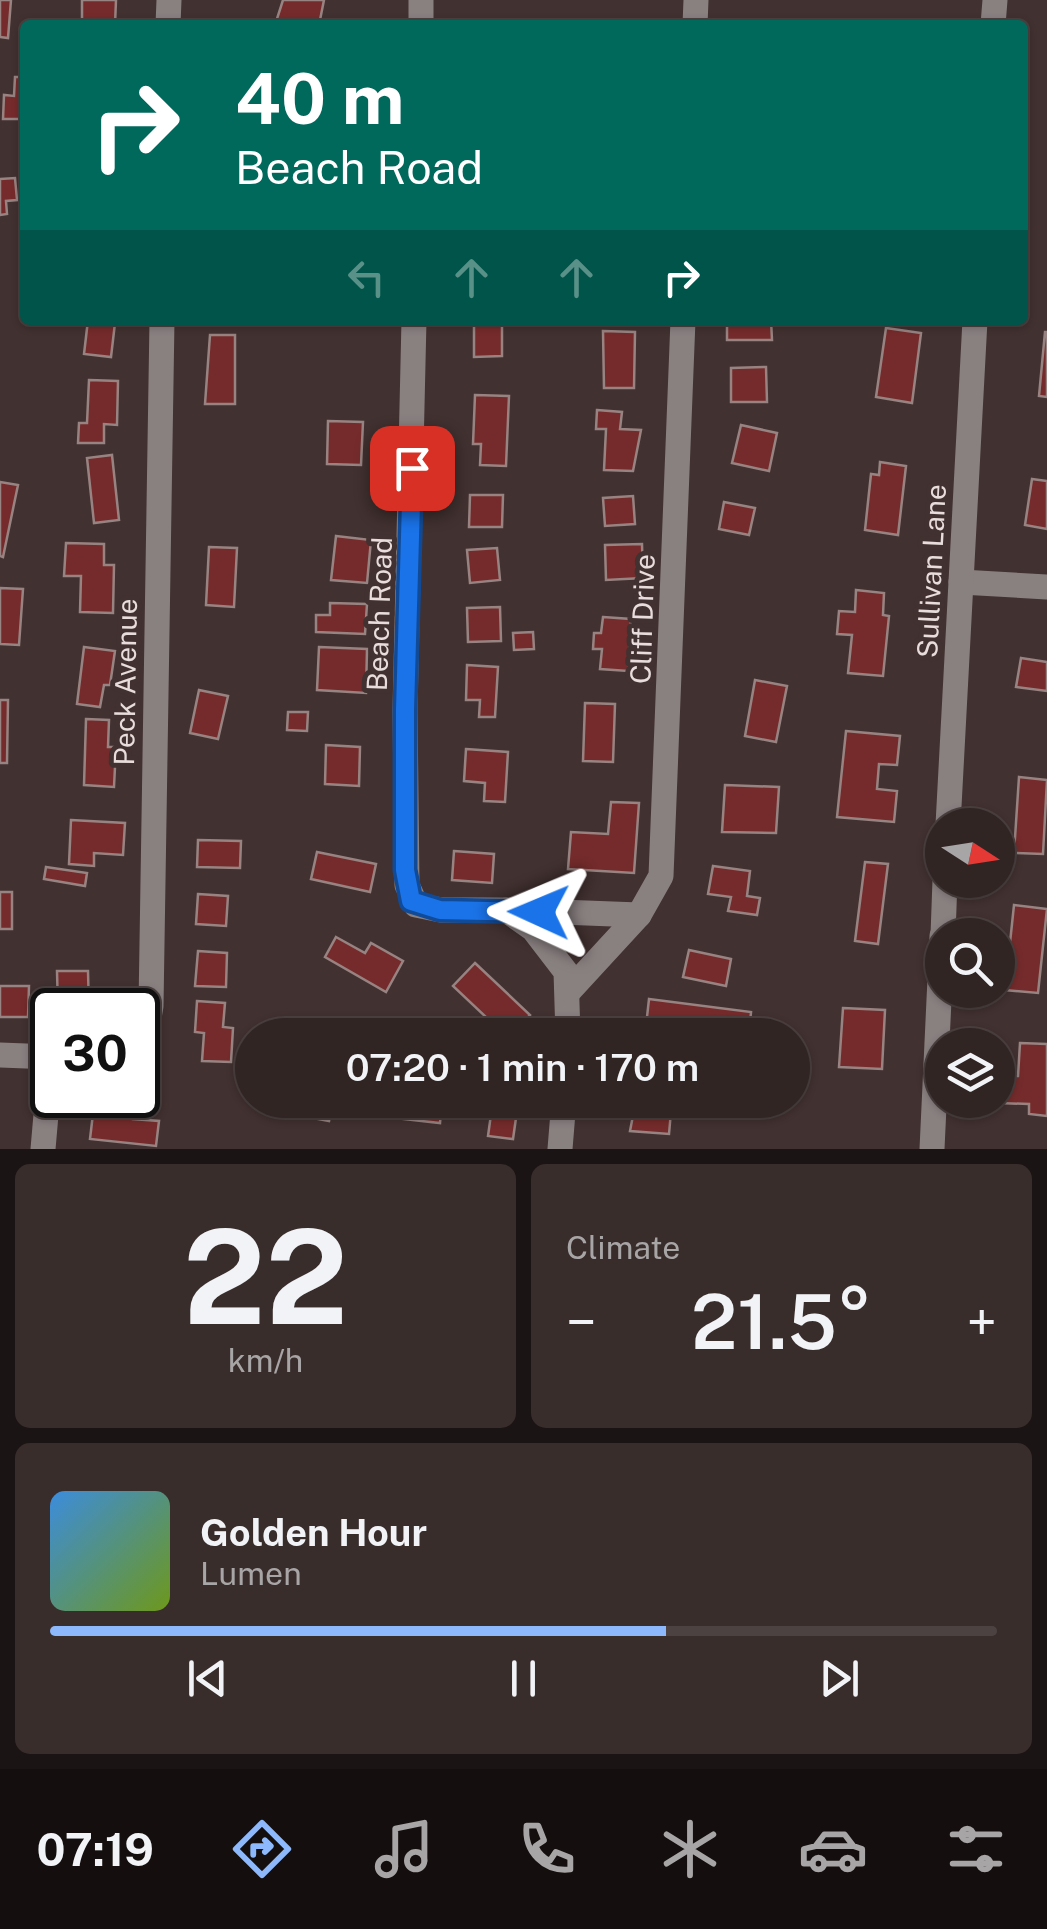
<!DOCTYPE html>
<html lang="en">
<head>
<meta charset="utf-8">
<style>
  :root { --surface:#312524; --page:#392d2c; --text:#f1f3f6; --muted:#a8a5a6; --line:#4c4241; --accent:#8db9fc }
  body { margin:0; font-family:"Public Sans",sans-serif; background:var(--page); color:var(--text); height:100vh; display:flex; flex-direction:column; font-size:38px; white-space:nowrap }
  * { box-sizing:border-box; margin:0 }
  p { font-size:32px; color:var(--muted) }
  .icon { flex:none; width:55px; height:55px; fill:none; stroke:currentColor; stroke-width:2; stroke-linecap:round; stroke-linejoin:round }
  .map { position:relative; height:1149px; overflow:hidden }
  .sheet { display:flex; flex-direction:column; gap:15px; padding:15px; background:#1b1414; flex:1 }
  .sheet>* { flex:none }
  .banner { position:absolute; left:20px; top:20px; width:1008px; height:305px; border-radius:10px; box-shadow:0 2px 8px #0004,0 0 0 2px var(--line); background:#00695c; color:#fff; overflow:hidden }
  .needle { width:65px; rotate:102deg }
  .buttons { position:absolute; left:925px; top:808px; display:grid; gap:20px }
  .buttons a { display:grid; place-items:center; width:90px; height:90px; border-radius:50%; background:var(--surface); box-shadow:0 2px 8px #0004,0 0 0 2px var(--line); font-size:50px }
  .speed { position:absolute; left:30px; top:988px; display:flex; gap:20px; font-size:50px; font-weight:700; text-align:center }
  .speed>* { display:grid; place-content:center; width:130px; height:130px; border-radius:50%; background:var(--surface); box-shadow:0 2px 8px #0004,0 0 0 2px var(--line); line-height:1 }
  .speed .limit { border:5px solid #111; border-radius:15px; background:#fff; color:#111 }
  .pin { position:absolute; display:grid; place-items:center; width:85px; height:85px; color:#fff; margin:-42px; border-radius:20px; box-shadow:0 5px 15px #0006 }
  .me { position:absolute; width:110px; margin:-55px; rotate:271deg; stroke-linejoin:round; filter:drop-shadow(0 0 8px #0008) }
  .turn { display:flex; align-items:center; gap:35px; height:210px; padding:0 50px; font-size:45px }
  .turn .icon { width:130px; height:130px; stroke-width:2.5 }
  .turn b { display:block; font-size:70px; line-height:85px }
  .lanes { display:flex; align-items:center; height:95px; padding:0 50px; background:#0003; justify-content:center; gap:50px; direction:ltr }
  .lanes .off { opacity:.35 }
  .big { font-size:75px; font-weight:600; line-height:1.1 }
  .sheet .card { flex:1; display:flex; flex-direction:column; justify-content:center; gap:15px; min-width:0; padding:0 35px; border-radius:15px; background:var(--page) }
  .sheet .dial { align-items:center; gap:0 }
  .dial b { font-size:130px; line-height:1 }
  .song { display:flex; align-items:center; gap:30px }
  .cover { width:120px; height:120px; border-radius:15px; background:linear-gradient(135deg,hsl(210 70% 55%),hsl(80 70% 35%)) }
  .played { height:10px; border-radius:5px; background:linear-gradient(90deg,var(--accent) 65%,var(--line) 65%) }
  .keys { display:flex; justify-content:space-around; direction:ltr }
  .heat { display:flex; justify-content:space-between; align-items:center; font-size:55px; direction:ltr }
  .sheet .tiles { flex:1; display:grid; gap:15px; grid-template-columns:1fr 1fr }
  .card:last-child { grid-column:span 2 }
  .trip { position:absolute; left:235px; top:1018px; width:575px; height:100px; border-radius:50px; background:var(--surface); box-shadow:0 2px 8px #0004,0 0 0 2px var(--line); font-weight:600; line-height:100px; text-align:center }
  .menu { display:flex; height:160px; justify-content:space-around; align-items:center; background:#140f0e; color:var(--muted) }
  .menu .icon { width:70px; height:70px }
  .menu .selected { color:var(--accent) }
  .menu b { font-size:45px; color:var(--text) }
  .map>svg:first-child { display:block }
</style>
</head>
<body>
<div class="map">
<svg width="1047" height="1149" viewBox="0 0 1047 1149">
  <rect width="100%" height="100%" fill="#413130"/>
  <!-- building -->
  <g fill="#752b2b" stroke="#978381" stroke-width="2.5">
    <polygon points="0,0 11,0 8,38 0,37"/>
    <polygon points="82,0 116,0 115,25 82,25"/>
    <polygon points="283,0 324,0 319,25 275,25"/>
    <polygon points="15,77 25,77 25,119 3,119 4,95 14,96"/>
    <polygon points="15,178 17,200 6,201 7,214 0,215 0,179"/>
    <polygon points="88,320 115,323 111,357 84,354"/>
    <polygon points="727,320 771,320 772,340 727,340"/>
    <polygon points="474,322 502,322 502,356 474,357"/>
    <polygon points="886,328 921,333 912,403 876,397"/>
    <polygon points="603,331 635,332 634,388 604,388"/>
    <polygon points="1045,332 1047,332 1047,397 1039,396"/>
    <polygon points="210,335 235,335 235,404 205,404"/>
    <polygon points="766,367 767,402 731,402 731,368"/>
    <polygon points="89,380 118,381 117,425 104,424 104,443 78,443 79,423 87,423"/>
    <polygon points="475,395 509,396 506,466 480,465 481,444 473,444"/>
    <polygon points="597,410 622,412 620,429 641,430 633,471 604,470 606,429 596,429"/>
    <polygon points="328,421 363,422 361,465 327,464"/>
    <polygon points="741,425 777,433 769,471 732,463"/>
    <polygon points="112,455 119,520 94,523 87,458"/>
    <polygon points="880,462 906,466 898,535 865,530 871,474 879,475"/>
    <polygon points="1032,479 1047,481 1047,529 1025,525"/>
    <polygon points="0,482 18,485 3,557 0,556"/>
    <polygon points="470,495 503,495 502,527 469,527"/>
    <polygon points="633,496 635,524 605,526 603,498"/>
    <polygon points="724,502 755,508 749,535 719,529"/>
    <polygon points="336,536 371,540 367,583 331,580"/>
    <polygon points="66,543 104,544 104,565 114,565 113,613 80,612 81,576 64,576"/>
    <polygon points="642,544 643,578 606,580 605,545"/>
    <polygon points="209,547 237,548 234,607 206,605"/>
    <polygon points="497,548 500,580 470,583 467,550"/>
    <polygon points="0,588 23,589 19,645 0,644"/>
    <polygon points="856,590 884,593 883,615 889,616 883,676 848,673 852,635 837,634 839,611 855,612"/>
    <polygon points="330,603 367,604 365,634 316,632 316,615 330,615"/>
    <polygon points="500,607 501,641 468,642 467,608"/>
    <polygon points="603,617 631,619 628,671 600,669 602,649 593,649 594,633 601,633"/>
    <polygon points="533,632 534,649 514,650 513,633"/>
    <polygon points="84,647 115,651 110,685 104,685 100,707 77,704"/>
    <polygon points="319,647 367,649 366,693 317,690"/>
    <polygon points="1021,658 1047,662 1047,691 1016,687"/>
    <polygon points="467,665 498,667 495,717 479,717 480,700 466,700"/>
    <polygon points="755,680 787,686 776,742 745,736"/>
    <polygon points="199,690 228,696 218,739 190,733"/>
    <polygon points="0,700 8,700 7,763 0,763"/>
    <polygon points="585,703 615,704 613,762 583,761"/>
    <polygon points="288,712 308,712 307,731 287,730"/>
    <polygon points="86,719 109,720 108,747 116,747 114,787 84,785"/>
    <polygon points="846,731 900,736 897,765 879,764 877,789 897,791 894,822 837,817"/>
    <polygon points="326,745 360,747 359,786 325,784"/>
    <polygon points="466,749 508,752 505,802 484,801 485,783 464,781"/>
    <polygon points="1019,777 1047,780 1043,854 1014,853"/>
    <polygon points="725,785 779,787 776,833 722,832"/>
    <polygon points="611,802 639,803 634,873 568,869 571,832 608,834"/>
    <polygon points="71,820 125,823 123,855 94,853 94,866 69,864"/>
    <polygon points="198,840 241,841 240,868 197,867"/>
    <polygon points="454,851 494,854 492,883 452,880"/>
    <polygon points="317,852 376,864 370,892 311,879"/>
    <polygon points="865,862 888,864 878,944 855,941"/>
    <polygon points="713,866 750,871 747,896 760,898 757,915 728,911 731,897 708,894"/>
    <polygon points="46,867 87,873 85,886 44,879"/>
    <rect x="0" y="892" width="12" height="37"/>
    <polygon points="198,894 228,896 226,926 196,924"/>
    <polygon points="1014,905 1047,909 1038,993 1005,990"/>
    <polygon points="336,937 365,953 371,943 403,961 386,992 325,957"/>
    <polygon points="689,950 731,959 726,986 683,977"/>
    <polygon points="198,951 227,953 226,987 195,986"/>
    <polygon points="475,963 530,1015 511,1035 505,1035 453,986"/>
    <polygon points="57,971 88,971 89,1010 58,1010"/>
    <polygon points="0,986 29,986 28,1017 0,1017"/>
    <polygon points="649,999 751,1012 749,1035 645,1035"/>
    <polygon points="197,1001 225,1003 223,1027 233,1028 231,1062 202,1061 204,1033 195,1032"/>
    <polygon points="843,1008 885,1010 882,1069 839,1067"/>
    <polygon points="1020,1043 1047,1044 1047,1116 1029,1114 1029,1104 999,1103 1000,1075 1018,1076"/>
    <polygon points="283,1100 333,1100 329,1121 281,1112"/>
    <polygon points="396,1100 442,1100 440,1123 394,1118"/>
    <polygon points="493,1100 526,1100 525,1112 517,1111 513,1139 488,1136"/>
    <polygon points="636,1100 672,1100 669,1134 630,1131"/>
    <polygon points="94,1105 134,1109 133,1119 159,1121 156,1146 90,1139"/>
  </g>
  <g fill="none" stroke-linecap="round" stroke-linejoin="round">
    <!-- minor -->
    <g stroke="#898080" stroke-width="25">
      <polyline points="168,25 169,0"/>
      <polyline points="421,25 421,0"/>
      <polyline points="695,25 696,0"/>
      <polyline points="993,25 995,0"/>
      <polyline points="414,320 405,710 407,885 416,905 441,910 506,910 533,929 566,972 568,1035"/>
      <polyline points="961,582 1047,587"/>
      <polyline points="948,825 975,320"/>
      <polyline points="506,910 639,915"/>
      <polyline points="943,935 945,880"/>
      <polyline points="570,990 639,915 661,876 683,320"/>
      <polyline points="138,1043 146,1036 151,1006 162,320"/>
      <polyline points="0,1055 52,1057"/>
      <polyline points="43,1149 51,1057"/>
      <polyline points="560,1149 564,1100"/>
      <polyline points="932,1149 942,936"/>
    </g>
  </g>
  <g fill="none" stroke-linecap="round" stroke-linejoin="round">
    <defs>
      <polyline id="route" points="412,468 405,710 405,870 411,901 440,910 539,912"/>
    </defs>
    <!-- route casing -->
    <use href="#route" stroke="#114b97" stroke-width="25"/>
    <!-- route -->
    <use href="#route" stroke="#1a73e8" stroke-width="18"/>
  </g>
  <g text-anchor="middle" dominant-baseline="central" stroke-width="10" stroke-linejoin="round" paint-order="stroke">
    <!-- street labels -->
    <g font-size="28" fill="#e8dddc" stroke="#413130">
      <text transform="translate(931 571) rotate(-87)">Sullivan Lane</text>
      <text transform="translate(379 614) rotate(-88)">Beach Road</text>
      <text transform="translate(642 619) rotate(-88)">Cliff Drive</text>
      <text transform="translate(125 682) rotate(-89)">Peck Avenue</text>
    </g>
  </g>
</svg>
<div class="buttons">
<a><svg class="needle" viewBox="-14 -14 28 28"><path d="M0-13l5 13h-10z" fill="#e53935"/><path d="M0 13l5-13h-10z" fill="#a8a5a6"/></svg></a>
<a><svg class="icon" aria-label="search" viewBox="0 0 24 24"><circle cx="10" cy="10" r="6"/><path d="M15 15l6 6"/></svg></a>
<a><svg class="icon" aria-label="layers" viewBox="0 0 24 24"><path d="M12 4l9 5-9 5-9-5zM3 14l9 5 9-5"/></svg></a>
</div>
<div class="speed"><div class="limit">30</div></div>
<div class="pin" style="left:412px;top:468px;background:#d93025"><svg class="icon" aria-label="arrive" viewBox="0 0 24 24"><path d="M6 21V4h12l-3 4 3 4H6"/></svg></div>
<svg class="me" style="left:539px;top:912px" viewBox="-20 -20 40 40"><path d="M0-17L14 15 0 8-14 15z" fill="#1a73e8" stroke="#fff" stroke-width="4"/></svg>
<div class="trip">07:20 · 1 min · 170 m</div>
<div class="banner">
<div class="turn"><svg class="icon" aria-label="right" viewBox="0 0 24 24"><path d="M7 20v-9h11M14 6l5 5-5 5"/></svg><div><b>40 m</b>Beach Road</div></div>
<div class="lanes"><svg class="icon off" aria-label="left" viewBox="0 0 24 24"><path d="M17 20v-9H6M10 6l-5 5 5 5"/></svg><svg class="icon off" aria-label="ahead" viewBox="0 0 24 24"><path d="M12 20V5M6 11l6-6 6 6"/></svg><svg class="icon off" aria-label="ahead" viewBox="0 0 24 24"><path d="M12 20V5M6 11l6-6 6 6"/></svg><svg class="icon" aria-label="right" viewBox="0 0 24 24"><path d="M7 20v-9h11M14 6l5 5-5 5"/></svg></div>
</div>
</div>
<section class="sheet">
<div class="tiles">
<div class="card dial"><b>22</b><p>km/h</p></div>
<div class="card"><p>Climate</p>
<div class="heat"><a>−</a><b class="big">21.5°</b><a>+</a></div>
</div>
<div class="card">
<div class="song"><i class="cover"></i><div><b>Golden Hour</b><p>Lumen</p></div></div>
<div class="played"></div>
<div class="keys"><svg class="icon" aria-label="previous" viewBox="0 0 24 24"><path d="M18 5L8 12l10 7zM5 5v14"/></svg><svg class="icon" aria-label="pause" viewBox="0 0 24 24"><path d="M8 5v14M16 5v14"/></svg><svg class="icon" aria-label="next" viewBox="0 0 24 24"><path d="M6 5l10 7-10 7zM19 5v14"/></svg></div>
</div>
</div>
</section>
<nav class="menu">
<b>07:19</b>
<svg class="icon selected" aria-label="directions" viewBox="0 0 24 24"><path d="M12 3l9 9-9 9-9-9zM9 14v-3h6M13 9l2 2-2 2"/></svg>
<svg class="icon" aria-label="music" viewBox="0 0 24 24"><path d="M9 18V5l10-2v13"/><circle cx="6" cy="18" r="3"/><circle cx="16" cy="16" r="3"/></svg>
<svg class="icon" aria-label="phone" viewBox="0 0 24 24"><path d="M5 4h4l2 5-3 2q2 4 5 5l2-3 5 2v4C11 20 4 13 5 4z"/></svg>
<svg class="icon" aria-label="climate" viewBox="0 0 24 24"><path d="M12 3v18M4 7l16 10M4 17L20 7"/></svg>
<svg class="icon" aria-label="car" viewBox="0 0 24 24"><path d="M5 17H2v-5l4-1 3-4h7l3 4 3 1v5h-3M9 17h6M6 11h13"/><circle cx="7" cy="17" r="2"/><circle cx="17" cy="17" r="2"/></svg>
<svg class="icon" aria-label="filters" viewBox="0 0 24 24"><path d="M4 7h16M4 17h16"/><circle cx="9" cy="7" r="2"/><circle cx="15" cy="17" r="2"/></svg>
</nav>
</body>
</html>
